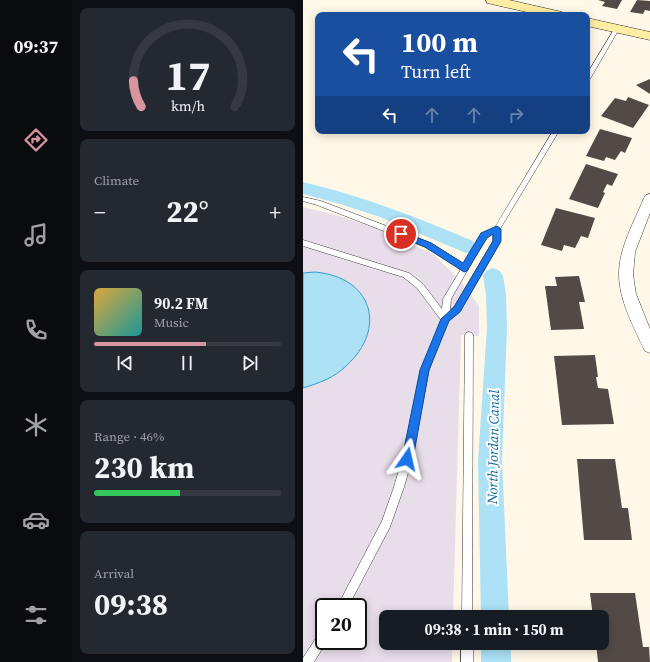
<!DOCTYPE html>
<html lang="en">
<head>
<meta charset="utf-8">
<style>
  :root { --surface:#171b24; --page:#242831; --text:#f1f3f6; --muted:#9ea1a6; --line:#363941; --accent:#d895a0 }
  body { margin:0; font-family:"Source Serif 4",serif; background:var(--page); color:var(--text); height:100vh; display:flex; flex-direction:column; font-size:15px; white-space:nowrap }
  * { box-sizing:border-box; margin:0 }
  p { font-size:13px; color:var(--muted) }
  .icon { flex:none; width:22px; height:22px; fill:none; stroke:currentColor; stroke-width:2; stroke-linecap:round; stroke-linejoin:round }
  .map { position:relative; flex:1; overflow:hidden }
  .details { display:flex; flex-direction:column; gap:8px; padding:8px; background:#0d0f14; width:231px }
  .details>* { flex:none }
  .guide { position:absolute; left:12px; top:12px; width:275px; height:122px; border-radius:8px; box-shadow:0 2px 10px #0003; background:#1a4fa0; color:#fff; overflow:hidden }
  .speed { position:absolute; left:12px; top:598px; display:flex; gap:8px; font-size:20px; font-weight:700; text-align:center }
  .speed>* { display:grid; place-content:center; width:52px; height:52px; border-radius:50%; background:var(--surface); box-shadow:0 2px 10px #0003; line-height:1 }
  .speed .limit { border:2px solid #111; border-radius:6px; background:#fff; color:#111 }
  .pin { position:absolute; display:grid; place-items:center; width:34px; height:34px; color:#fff; margin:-17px; border:2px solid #fff; border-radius:50%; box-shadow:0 1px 4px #0007 }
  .me { position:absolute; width:44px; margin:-22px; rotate:11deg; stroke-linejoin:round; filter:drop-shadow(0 0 3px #0008) }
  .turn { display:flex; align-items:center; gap:14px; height:84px; padding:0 20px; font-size:18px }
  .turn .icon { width:52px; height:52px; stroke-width:2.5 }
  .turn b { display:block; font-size:28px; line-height:34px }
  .lanes { display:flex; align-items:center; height:38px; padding:0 20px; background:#0003; justify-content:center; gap:20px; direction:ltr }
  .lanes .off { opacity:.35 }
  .big { font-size:30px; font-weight:700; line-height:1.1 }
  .details .card { flex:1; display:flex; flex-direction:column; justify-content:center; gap:6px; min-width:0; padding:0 14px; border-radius:8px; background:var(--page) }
  .details .dial { align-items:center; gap:0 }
  .dial svg { height:104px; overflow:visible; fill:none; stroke:var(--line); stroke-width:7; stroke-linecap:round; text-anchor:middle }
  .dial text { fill:var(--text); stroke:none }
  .song { display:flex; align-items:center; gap:12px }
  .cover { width:48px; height:48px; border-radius:6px; background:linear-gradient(135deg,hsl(40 70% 55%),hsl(180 70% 35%)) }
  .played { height:4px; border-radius:2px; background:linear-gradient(90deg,var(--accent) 60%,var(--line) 60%) }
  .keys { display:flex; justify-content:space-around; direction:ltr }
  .heat { display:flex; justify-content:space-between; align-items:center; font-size:22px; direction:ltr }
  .charge { height:6px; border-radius:3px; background:linear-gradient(90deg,#34c759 46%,var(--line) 0) }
  .trip { position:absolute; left:76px; top:610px; width:230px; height:40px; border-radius:8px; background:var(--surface); box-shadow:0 2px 10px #0003; font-weight:700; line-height:40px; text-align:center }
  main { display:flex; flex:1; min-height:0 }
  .menu { display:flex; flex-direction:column; width:72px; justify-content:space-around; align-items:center; background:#090b0e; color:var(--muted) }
  .menu .icon { width:28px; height:28px }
  .menu .selected { color:var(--accent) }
  .menu b { font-size:18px; color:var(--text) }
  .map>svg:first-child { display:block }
</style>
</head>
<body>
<main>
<nav class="menu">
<b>09:37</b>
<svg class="icon selected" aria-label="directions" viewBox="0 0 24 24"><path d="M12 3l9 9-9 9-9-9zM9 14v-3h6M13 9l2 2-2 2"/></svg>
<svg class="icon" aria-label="music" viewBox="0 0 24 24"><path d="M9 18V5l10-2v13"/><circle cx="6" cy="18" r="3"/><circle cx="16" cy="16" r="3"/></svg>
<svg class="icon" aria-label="phone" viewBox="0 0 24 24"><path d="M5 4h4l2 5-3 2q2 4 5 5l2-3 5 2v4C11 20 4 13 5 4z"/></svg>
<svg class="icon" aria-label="climate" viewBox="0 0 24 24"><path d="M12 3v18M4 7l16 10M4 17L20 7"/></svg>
<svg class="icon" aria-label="car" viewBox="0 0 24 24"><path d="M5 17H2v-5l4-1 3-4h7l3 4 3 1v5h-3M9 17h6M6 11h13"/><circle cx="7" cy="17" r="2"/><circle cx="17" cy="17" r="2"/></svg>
<svg class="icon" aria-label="filters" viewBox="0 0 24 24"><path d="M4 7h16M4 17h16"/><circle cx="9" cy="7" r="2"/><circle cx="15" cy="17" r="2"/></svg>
</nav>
<section class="details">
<div class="card dial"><svg viewBox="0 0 100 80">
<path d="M14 69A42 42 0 1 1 86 69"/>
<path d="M14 69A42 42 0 0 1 8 49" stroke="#d895a0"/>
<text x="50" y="56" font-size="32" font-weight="700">17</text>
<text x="50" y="72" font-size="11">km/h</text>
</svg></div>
<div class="card"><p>Climate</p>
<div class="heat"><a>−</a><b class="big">22°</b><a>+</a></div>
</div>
<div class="card">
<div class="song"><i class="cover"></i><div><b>90.2 FM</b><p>Music</p></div></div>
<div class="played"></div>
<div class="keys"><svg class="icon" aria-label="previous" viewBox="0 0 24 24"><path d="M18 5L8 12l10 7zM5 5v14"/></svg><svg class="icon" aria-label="pause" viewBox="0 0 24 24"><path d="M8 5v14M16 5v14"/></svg><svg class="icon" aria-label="next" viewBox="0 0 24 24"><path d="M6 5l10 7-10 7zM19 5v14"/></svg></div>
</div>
<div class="card"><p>Range · 46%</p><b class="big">230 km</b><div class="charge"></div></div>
<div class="card"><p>Arrival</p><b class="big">09:38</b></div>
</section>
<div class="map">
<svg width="347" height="662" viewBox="0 0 347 662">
  <rect width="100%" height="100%" fill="#fff8e8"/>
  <!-- industrial -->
  <path fill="#e8deea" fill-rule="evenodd" d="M0,207L36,216L78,230L130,254L155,278L176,306V336L158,335L150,617H83V643H149V662H0ZM21,607H55V641H21Z"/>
  <!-- water -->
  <path fill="#ace1f6" stroke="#339dce" d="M12,272C69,277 85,328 43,366C31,378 16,383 0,388V273Z"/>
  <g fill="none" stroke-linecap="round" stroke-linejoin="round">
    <!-- canal -->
    <g fill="#ace1f6" fill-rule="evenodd">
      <path d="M0,182C59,196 114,217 170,241L172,246L170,251L163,253L77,217L37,204L0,194Z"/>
      <polygon points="190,268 197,271 200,276 203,294 204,328 199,460 206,617 178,617 175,460 184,328 183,294 180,276 183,271"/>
      <rect x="178" y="643" width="30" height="19"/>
    </g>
  </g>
  <!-- building -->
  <g fill="#534a47">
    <polygon points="295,0 319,0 314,9 299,6 302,2"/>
    <polygon points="334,0 347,1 347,11 342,10 340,14 327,12"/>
    <polygon points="347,79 347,94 333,85"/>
    <polygon points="325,97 346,105 330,128 298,116 312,98 323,101"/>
    <polygon points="297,129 329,138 322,153 318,151 312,160 303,157 301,161 283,156"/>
    <polygon points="283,164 315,174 309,186 304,184 300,192 302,193 295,208 266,199"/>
    <polygon points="253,208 292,218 285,238 278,236 272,248 261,245 259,251 238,245"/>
    <polygon points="276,276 282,302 276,302 281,329 248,330 242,286 254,286 252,277"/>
    <polygon points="292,355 295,377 293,377 295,388 305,389 311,424 259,425 251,356"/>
    <polygon points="274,459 312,459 319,508 325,508 329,540 281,540"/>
    <polygon points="287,593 332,593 340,647 346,647 347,662 295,662 293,643 299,643 299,617 290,617"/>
  </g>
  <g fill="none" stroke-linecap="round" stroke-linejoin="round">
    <defs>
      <g id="lane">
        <polygon points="312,28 316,29 287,79 284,81 284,74"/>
        <path d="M250,131H256L197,229V243L157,311L145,321L126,370L109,459L101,487L87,527L45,607H34L79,521L91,487L99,459L118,370L138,320L114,288L100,277L0,246V240L106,273L120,284L139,309L140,299L158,269L122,247L14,205L0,201V197L18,201L128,243L161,264L179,234L192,227ZM190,234V241L151,307L147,310L148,299L183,238Z"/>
        <polygon points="166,332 169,333 170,335 169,617 159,617 162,335 163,333"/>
        <polygon points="21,630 21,641 24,641 11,662 0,662 0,658 17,632"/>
        <rect x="158" y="643" width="12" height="19"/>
      </g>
      <path id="street" d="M347,194V213L332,252L330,275L333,294L347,329V353L342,351C331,328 316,300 316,274C316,248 331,222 341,198L343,195Z"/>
      <g id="secondary">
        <polygon points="183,0 206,0 259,12 261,15 237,15 184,3"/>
        <polygon points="284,18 347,32 347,40 284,26"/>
      </g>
    </defs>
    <!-- lane casing -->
    <use href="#lane" stroke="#3d3d3d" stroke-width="1"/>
    <!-- street casing -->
    <use href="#street" stroke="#3d3d3d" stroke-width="1"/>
    <!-- secondary casing -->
    <use href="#secondary" stroke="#2c2c2c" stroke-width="1"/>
    <!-- lane -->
    <use href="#lane" fill="#fff" fill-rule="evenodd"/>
    <!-- street -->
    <use href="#street" fill="#fff" fill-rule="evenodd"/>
    <!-- secondary -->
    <use href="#secondary" fill="#ffeda3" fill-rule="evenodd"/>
  </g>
  <!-- route -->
  <polygon fill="#1a73e8" stroke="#114b97" points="194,226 198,229 198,241 157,312 146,321 126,370 110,459 108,462 104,464 101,462 99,459 117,370 138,319 151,307 190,241 190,234 184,238 164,271 161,272 122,247 95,236 94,234 98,231 128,243 160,263 178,233"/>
  <g text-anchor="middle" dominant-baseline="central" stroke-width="4" stroke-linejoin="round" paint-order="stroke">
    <!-- water labels -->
    <g font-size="14" font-style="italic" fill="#146c9c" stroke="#fff">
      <text transform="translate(190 447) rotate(-89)">North Jordan Canal</text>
    </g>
  </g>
</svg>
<div class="speed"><div class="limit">20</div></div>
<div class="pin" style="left:98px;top:234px;background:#d93025"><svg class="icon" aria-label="arrive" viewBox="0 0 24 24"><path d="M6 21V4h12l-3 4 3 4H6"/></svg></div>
<svg class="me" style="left:104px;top:459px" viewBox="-20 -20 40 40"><path d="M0-17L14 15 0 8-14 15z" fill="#1a73e8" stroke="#fff" stroke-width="4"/></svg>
<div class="trip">09:38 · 1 min · 150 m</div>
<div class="guide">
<div class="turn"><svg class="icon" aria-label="left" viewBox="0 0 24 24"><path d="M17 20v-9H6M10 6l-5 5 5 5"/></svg><div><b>100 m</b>Turn left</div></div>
<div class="lanes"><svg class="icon" aria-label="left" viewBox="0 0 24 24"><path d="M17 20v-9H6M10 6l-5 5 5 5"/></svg><svg class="icon off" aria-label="ahead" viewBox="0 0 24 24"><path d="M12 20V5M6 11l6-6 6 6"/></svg><svg class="icon off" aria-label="ahead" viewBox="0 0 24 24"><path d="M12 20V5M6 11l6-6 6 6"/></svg><svg class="icon off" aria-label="right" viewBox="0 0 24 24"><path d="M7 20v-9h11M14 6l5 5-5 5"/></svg></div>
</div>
</div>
</main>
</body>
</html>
